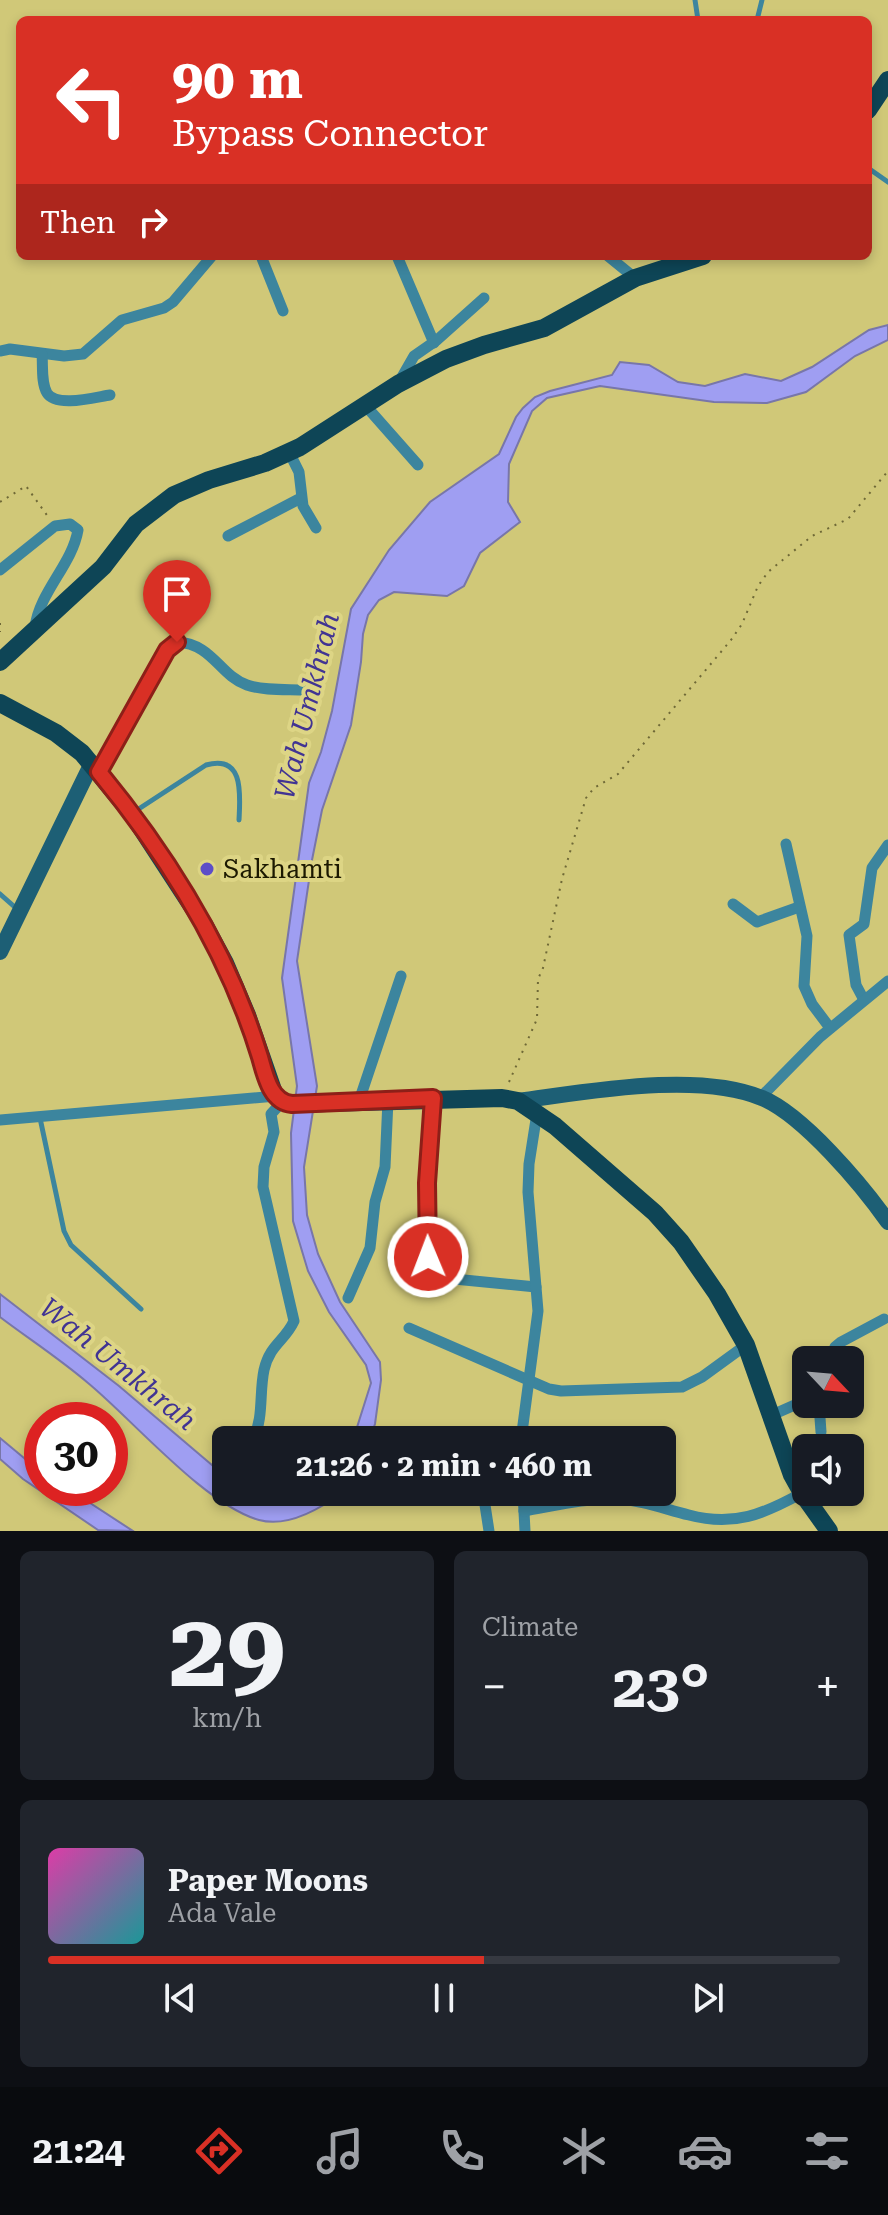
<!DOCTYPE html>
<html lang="en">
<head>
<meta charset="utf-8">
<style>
  :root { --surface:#171b24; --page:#20242c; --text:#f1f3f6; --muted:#9ea1a6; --line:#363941; --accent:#d93025 }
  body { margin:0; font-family:"Roboto Serif",serif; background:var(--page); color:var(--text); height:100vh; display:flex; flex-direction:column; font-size:30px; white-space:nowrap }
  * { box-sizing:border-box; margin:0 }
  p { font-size:26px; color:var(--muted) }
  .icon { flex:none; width:44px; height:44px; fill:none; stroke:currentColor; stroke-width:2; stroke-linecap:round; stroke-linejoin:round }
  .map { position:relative; height:1531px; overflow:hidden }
  .side { display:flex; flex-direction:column; gap:20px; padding:20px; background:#0d0f14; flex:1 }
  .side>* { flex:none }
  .banner { position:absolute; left:16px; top:16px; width:856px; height:244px; border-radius:12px; box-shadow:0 4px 12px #0003; background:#d93025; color:#fff; overflow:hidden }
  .needle { width:52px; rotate:116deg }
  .fabs { position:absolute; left:792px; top:1346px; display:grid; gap:16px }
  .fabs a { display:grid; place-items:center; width:72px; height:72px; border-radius:12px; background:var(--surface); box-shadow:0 4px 12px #0003; font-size:40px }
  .speed { position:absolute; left:24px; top:1402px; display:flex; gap:16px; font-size:40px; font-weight:700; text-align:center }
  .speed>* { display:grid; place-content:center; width:104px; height:104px; border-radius:50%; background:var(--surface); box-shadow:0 4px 12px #0003; line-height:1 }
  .speed .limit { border:12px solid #d22; background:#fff; color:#111 }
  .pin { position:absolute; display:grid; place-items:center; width:68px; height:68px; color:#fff; margin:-82px -34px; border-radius:50% 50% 50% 0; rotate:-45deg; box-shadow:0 0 8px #0007 }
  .pin .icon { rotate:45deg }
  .me { position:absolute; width:88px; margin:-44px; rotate:359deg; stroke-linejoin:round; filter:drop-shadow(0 0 6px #0008) }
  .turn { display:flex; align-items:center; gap:28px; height:168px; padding:0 24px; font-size:36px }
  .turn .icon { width:104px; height:104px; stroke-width:2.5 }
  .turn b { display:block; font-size:56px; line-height:68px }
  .then { display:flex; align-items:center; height:76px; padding:0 24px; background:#0003; gap:16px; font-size:30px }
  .big { font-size:60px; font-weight:700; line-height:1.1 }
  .side .card { flex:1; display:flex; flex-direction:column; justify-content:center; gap:12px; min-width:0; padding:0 28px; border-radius:12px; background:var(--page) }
  .side .dial { align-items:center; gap:0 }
  .dial b { font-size:104px; line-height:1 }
  .song { display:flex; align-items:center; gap:24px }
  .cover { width:96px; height:96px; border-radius:12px; background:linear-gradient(135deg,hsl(320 70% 55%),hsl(180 70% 35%)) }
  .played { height:8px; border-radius:4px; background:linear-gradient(90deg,var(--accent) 55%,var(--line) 55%) }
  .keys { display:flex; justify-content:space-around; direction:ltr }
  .heat { display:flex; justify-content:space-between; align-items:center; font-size:44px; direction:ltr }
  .side .tiles { flex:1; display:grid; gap:20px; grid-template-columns:1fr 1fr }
  .card:last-child { grid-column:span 2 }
  .trip { position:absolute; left:212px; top:1426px; width:464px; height:80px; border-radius:12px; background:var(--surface); box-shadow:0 4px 12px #0003; font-weight:700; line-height:80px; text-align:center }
  .tab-bar { display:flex; height:128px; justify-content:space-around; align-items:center; background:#090b0e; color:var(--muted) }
  .tab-bar .icon { width:56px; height:56px }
  .tab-bar .current { color:var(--accent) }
  .tab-bar b { font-size:36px; color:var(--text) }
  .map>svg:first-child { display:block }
</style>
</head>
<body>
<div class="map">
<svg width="888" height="1531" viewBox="0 0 888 1531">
  <rect width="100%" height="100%" fill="#d0c878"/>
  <!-- water -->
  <g fill="#9f9ef2" stroke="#7876a9" stroke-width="2">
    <polygon points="888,325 888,340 855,356 806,392 767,403 714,402 600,386 547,398 532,411 509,464 508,502 520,522 480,553 464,586 447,596 394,592 379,600 368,615 363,634 361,662 351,725 322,810 312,860 297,961 317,1086 304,1167 307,1215 318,1254 340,1302 380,1362 381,1380 375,1424 369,1440 353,1440 371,1383 366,1365 329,1312 308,1271 293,1221 291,1133 297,1086 282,978 309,783 321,752 332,711 351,609 389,550 430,502 499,454 516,417 523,408 535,397 550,391 612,375 620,362 649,365 678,382 705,386 745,374 781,381 812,367 869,330"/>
    <path d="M0,1294L119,1386L226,1477V1492L283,1495L302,1492H343C320,1509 288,1528 259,1520C205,1505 133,1420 88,1383C60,1359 29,1339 0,1317Z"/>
    <polygon points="0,1438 42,1473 42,1488 67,1488 133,1531 98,1530 23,1479 0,1459"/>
  </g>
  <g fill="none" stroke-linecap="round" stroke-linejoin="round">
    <!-- path -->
    <g stroke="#6f6937" stroke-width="2" stroke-dasharray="2 6" stroke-linecap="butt">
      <polyline points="0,502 26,486 49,518"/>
      <polyline points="0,623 0,632"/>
      <polyline points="509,1082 537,1019 538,979 543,968 562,879 586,798 594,788 618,774 731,640 742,624 758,586 768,572 812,536 848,519 888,471"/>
    </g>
    <!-- lane -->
    <g stroke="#3c859e" stroke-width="5">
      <polyline points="695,0 698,20"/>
      <polyline points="757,20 762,0"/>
      <polyline points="868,168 888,182"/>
      <path d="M134,812L206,765C245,754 240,796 239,820"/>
      <polyline points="0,894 17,909"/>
      <polyline points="40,1118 64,1231 71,1245 141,1309"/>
    </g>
    <!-- street -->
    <g stroke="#3c859e" stroke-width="11">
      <polyline points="261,256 283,311"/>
      <polyline points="397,256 434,343"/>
      <polyline points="608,256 635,278"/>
      <polyline points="0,351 10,349 64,356 83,354 122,320 164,308 173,302 212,256"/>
      <path d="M42,354C43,366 41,383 47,393C56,408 96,397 110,395"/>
      <polyline points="398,384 414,356 437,340 484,298"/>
      <polyline points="365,405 418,465"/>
      <polyline points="289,452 299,472 303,506 316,528"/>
      <polyline points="228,536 301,498"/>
      <path d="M0,570L55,526L70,524L78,530C72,565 40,591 35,627"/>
      <path d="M99,772L167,650L177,642C213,644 219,675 247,685C264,691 288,689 306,690"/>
      <polyline points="786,844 807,936 804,986 812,1004 830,1028"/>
      <polyline points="733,904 757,922 799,907"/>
      <polyline points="864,1000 856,985 849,935 864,924 872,868 888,845"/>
      <polyline points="761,1097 820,1037 888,981"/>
      <polyline points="359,1101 401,976"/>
      <polyline points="0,1120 276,1096"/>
      <polyline points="428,1257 427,1183 433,1098"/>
      <polyline points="444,1278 536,1287"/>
      <polyline points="348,1298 370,1248 375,1202 385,1167 388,1100"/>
      <polyline points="409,1328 549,1389 561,1391 682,1387 702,1377 746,1345"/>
      <polyline points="830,1360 835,1347 841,1342 884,1319"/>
      <polyline points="819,1404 821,1432"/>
      <polyline points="772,1415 806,1400"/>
      <polyline points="472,1439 472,1440"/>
      <path d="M253,1440C264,1417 259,1394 264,1370C270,1344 285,1341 294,1321L263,1187L264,1167L274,1132L271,1114L282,1102"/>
      <polyline points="521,1440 538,1311 528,1192 529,1164 537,1113"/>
      <polyline points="483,1492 489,1531"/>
      <polyline points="523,1492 525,1531"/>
      <path d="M524,1511C554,1506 586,1498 616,1499C643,1500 664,1509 689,1515C734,1527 764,1514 802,1493"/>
    </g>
    <!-- secondary -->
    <g stroke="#1d5f75" stroke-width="16">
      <polyline points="0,952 92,763"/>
      <path d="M518,1101C587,1092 697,1071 762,1098C803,1115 862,1185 888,1222"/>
    </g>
    <!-- primary -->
    <g stroke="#0e4556" stroke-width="18">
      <polyline points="868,110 888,80"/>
      <polyline points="0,662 103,567 136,524 174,495 209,480 265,463 300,447 398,384 446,359 484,345 544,328 635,278 703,256"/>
      <polyline points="0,703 56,733 82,753 132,814 205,926 225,963 247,1015 274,1093 282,1102 292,1104 502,1098 518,1101 555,1126 655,1213 681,1242 717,1294 746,1345 792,1475 802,1493 829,1531"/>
    </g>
  </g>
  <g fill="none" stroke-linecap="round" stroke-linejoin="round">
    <defs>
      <path id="route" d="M177,642L167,650L99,772C168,856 228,952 260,1057C265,1074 270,1102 292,1104L433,1098L427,1183L428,1257"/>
    </defs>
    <!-- route casing -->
    <use href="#route" stroke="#8d1f18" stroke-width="20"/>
    <!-- route -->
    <use href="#route" stroke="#d93025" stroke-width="14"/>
  </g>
  <!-- markers -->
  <circle fill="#5d4ec7" stroke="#ddd585" stroke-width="3" cx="207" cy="869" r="8"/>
  <g text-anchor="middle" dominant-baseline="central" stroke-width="8" stroke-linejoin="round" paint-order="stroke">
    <!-- poi labels -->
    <g font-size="26" fill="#1c1900" stroke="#ddd585" text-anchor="start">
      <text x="223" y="869">Sakhamti</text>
    </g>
    <!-- water labels -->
    <g font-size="28" font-style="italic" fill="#413493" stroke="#ddd585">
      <text transform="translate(307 706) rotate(-76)">Wah Umkhrah</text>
      <text transform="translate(118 1364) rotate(39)">Wah Umkhrah</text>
    </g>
  </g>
</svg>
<div class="fabs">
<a><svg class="needle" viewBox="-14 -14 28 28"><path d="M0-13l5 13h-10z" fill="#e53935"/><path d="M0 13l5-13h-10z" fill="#9ea1a6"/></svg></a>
<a><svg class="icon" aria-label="sound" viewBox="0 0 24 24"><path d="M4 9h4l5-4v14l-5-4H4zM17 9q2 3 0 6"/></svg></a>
</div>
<div class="speed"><div class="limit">30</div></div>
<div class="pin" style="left:177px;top:642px;background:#d93025"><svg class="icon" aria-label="arrive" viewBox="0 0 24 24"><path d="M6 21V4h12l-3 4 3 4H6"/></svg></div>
<svg class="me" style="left:428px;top:1257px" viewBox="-20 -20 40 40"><circle r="17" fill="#d93025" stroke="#fff" stroke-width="3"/><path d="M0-11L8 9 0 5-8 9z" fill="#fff"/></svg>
<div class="trip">21:26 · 2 min · 460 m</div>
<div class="banner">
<div class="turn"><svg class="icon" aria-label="left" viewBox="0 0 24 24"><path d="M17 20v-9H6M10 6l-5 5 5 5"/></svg><div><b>90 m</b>Bypass Connector</div></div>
<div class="then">Then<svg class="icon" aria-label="right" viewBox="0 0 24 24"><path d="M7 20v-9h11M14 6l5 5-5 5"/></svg></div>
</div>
</div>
<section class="side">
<div class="tiles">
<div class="card dial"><b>29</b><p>km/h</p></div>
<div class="card"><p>Climate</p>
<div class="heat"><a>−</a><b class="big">23°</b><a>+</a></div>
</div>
<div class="card">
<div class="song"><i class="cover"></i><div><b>Paper Moons</b><p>Ada Vale</p></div></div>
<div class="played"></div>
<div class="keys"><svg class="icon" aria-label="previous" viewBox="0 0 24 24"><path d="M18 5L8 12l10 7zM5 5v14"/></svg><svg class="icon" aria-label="pause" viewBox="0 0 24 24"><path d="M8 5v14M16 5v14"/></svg><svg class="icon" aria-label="next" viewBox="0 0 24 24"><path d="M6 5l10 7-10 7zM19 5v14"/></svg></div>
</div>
</div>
</section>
<nav class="tab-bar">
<b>21:24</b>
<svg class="icon current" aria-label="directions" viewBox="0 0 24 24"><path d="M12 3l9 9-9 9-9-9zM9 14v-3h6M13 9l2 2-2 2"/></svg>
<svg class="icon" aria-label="music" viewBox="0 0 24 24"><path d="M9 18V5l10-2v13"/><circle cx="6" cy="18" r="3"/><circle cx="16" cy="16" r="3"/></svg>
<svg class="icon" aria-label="phone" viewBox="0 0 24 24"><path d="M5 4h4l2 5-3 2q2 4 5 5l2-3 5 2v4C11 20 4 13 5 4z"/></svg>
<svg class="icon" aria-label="climate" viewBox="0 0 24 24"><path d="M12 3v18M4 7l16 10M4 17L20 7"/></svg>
<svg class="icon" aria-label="car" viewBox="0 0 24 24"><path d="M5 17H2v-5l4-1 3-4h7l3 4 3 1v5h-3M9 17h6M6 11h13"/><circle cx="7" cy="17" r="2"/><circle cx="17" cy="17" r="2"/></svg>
<svg class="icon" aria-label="filters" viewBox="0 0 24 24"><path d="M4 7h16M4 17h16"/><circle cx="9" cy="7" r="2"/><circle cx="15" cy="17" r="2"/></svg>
</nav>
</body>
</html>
